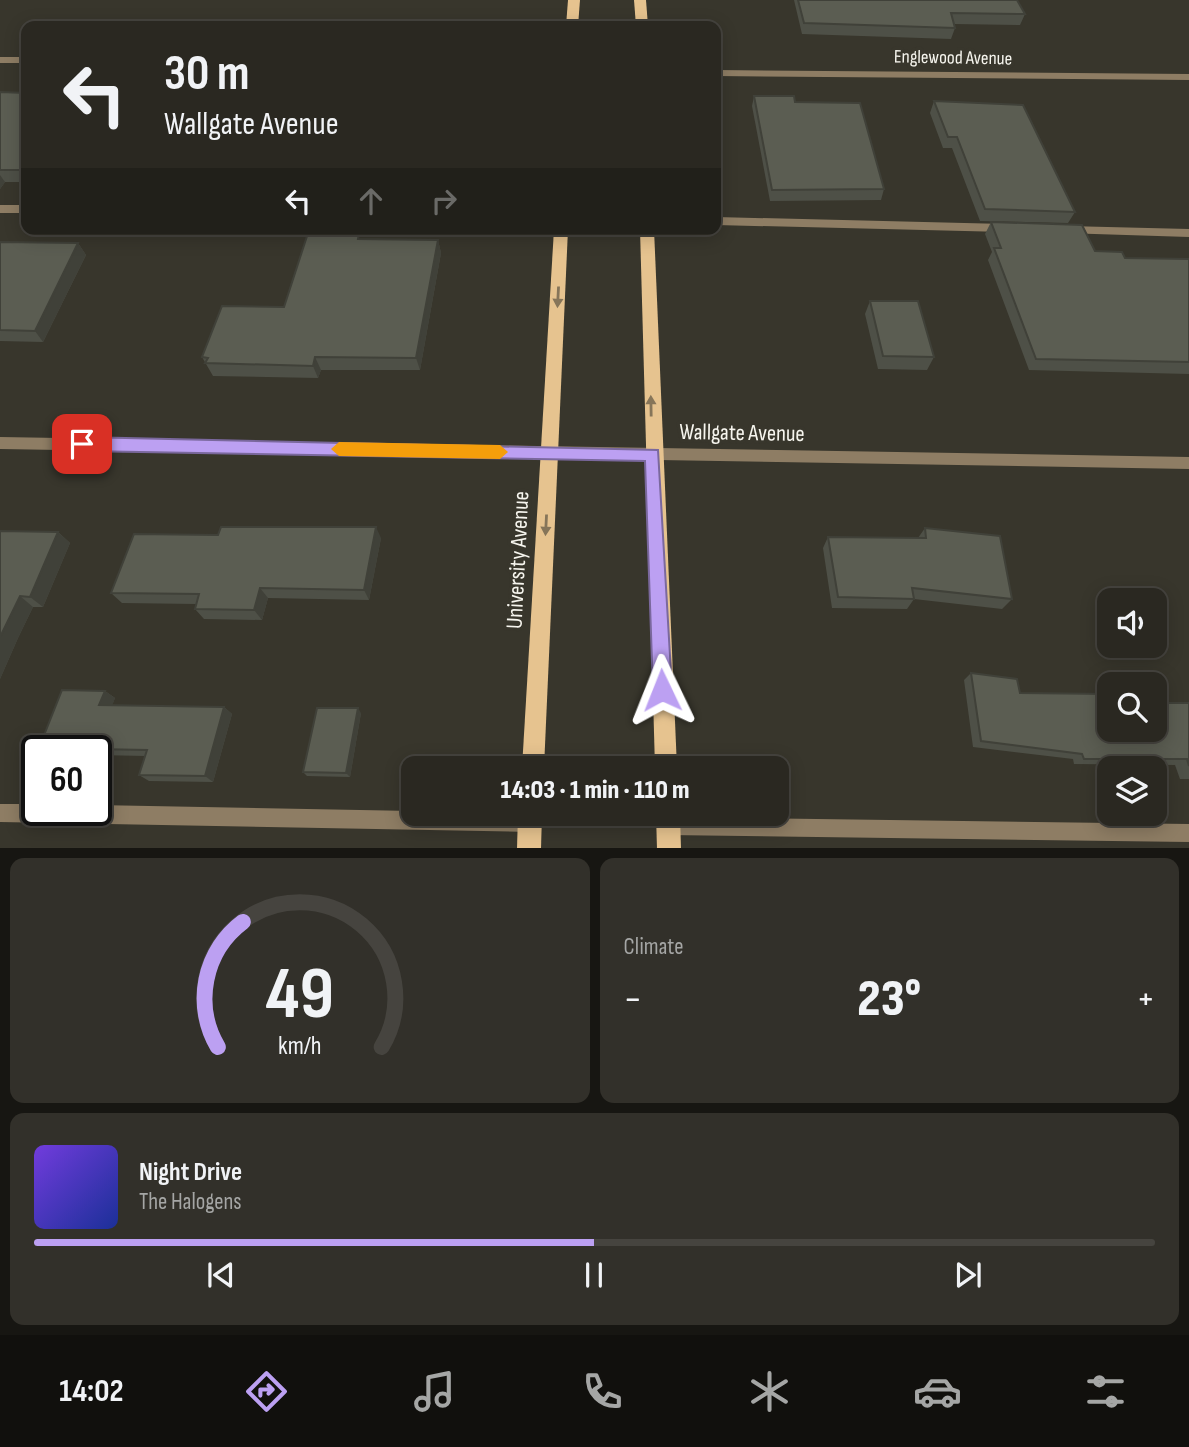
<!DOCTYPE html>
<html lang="en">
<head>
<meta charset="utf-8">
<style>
  :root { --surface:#2a2821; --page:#32302a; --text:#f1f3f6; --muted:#a5a6a5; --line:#46443f; --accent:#bca0f2 }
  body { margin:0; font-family:"Sofia Sans Condensed",sans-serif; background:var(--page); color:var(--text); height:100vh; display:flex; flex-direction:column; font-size:26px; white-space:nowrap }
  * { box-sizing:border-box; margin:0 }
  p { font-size:23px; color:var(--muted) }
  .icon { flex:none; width:38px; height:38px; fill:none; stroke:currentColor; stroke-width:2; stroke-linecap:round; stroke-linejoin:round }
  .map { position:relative; height:848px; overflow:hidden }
  .side { display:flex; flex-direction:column; gap:10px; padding:10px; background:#171612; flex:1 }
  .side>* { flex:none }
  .guide { position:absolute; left:21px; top:21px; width:700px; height:214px; border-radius:14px; box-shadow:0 4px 18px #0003,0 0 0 2px var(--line); background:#2a2821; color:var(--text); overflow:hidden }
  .fabs { position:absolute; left:1097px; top:588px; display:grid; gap:14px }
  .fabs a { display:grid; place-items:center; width:70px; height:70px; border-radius:14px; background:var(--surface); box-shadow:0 4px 18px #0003,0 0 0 2px var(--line); font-size:35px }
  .speed { position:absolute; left:21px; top:735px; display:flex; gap:14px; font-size:35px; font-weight:700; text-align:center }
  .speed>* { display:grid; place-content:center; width:91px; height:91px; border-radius:50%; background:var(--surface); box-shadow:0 4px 18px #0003,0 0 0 2px var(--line); line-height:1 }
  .speed .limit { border:4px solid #111; border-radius:10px; background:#fff; color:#111 }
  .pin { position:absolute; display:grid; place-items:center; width:60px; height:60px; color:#fff; margin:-30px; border-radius:14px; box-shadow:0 4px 10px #0006 }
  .me { position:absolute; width:77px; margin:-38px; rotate:358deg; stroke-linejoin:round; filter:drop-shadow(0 0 5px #0008) }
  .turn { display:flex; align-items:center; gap:24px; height:147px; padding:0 28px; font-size:32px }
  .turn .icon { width:91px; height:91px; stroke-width:2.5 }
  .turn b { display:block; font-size:49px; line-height:60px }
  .lanes { display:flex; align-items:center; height:66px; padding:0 28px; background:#0003; justify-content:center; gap:35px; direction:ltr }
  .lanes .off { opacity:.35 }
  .big { font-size:52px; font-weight:800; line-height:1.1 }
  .side .card { flex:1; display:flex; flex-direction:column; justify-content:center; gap:10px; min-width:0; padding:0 24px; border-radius:14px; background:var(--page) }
  .side .dial { align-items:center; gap:0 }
  .dial svg { height:182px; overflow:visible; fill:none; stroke:var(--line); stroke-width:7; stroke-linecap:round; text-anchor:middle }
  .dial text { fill:var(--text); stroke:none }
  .song { display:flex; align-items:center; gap:21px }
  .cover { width:84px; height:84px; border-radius:10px; background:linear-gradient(135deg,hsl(260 70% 55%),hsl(230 70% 35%)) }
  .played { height:7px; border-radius:4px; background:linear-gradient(90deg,var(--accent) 50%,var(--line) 50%) }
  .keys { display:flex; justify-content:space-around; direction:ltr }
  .heat { display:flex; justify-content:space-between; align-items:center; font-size:38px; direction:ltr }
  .side .tiles { flex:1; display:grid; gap:10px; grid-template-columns:1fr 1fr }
  .card:last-child { grid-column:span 2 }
  .trip { position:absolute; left:401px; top:756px; width:388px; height:70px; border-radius:14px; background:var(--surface); box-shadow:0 4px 18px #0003,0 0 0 2px var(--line); font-weight:800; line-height:70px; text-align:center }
  .dock { display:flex; height:112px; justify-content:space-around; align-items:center; background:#11100d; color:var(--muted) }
  .dock .icon { width:49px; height:49px }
  .dock .selected { color:var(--accent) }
  .dock b { font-size:32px; color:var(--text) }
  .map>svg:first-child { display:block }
</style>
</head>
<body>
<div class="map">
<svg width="1189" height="849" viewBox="0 0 1189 849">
  <rect width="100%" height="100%" fill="#38362c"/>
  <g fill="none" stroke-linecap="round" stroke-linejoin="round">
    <!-- service -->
    <g fill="#8e7d64" fill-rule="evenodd">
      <rect x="0" y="205" width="26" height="8"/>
      <polygon points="716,217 1005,224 1011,228 1005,232 716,225"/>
      <polygon points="1067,226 1189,229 1189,237 1063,233 1063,227"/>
      <polygon points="0,804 37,804 37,810 96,810 96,805 413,811 413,814 530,814 537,816 539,823 537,830 530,832 0,822"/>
      <polygon points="668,817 1189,824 1189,842 668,835 661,833 659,826 661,819"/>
    </g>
    <!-- minor -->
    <g fill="#8e7d64" fill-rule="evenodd">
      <rect x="0" y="57" width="26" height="6"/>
      <polygon points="716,70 1189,74 1189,80 716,76"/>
      <polygon points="0,437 1189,457 1189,469 0,449"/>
    </g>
    <!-- primary -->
    <g fill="#e6c38f" fill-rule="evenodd">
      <polygon points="568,0 580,0 578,26 566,26"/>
      <polygon points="634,0 646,0 648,26 636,26"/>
      <polygon points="554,229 568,229 544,768 522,768"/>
      <polygon points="640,229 654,229 677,768 655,768"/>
      <polygon points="518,814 542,814 541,849 517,849"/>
      <polygon points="656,814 680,814 681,849 657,849"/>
    </g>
  </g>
  <!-- wall -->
  <g fill="#4e5047">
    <polygon points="794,0 1017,0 1025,14 1020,25 954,24 955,28 951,39 802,34"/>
    <polygon points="0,92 26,93 26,182 5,182 0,189"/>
    <polygon points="754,96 795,102 884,189 881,200 770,201 752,106"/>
    <polygon points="934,101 1075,212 1068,223 980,221 952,148 943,148 930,113"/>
    <polygon points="991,222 1095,251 1125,258 1189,259 1189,374 1029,370 988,260 992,252 985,234"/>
    <polygon points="361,239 438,240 441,253 420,370 321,370 318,378 213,376 202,357 284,307"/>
    <polygon points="0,242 78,243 86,255 43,342 0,341"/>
    <polygon points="870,301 934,357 927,370 878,369 865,314"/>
    <polygon points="925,528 1012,599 1002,609 914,599 907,609 832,608 823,548 828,537 918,538"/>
    <polygon points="0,531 58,532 70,543 43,607 33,607 18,638 0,679"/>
    <polygon points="381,538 369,600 268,598 262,620 204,619 195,609 196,604 122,603 111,593"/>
    <polygon points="971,673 1110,730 1189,703 1189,779 1180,779 1175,765 1074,764 1073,759 973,747 964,680"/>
    <polygon points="105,691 115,698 112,705 224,707 232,714 213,782 149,781 139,775 146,756 96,755 96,751 43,751 39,748"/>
    <polygon points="361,713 350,777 307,776 303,772"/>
  </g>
  <!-- shaded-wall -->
  <g fill="#404139">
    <polygon points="0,175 5,182 0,189"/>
    <polygon points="438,240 441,253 420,370 416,358"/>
    <polygon points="78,243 86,255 43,342 35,331"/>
    <polygon points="315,357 321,370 318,378 313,366"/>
    <polygon points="376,527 381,538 369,600 364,590"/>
    <polygon points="58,532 70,543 43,607 30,597"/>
    <polygon points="260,588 268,598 262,620 254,610"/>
    <polygon points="20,596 33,607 18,638 0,679 0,637"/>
    <polygon points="105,691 115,698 110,712 99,705"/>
    <polygon points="224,707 232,714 213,782 205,776"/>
    <polygon points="358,708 361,713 350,777 346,773"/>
  </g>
  <!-- building -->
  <g fill="#5b5d52" stroke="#404139" stroke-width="2">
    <polygon points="798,0 1017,0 1025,14 951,13 955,28 804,23"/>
    <polygon points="0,92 26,93 26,170 0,170"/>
    <polygon points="754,96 794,96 795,102 860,103 884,189 772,190"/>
    <polygon points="934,101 1023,105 1075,212 985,209 957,137 948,137"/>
    <polygon points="991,222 1082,225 1095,251 1122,252 1125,258 1189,259 1189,362 1036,359 994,248 1001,248"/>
    <polygon points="308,233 359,233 358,239 438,240 416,358 315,357 313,366 205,363 208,358 202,357 222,306 284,307"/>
    <polygon points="0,242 78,243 35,331 0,330"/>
    <polygon points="870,301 918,301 934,357 883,356"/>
    <polygon points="221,527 376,527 364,590 260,588 254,610 195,609 199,594 111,593 134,534 218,535"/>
    <polygon points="925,528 1000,536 1012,599 912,588 914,599 838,597 828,537 926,538"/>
    <polygon points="0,531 58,532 30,597 20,596 0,637"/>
    <polygon points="971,673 1017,679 1020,693 1110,694 1110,730 1155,730 1155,703 1189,703 1189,766 1187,759 1084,759 1082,754 981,741"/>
    <polygon points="62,690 105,691 99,705 224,707 205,776 139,775 147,750 39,748"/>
    <polygon points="317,708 358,708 346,773 303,772"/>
  </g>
  <!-- one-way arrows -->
  <defs><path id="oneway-solid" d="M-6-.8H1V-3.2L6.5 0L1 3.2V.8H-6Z" transform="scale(1.75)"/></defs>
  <g fill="#867559">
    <use href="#oneway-solid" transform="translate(558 297) rotate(93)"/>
    <use href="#oneway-solid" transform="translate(651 406) rotate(-91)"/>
    <use href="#oneway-solid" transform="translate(546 525) rotate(93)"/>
  </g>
  <!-- route -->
  <polygon fill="#bca0f2" stroke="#7a689d" stroke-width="2" points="82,437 658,450 672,690 669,697 662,700 655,697 653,690 645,461 82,451 74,444"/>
  <!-- slow -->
  <polygon fill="#f59e0b" points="339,442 500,445 508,452 500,459 339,456 331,449"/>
  <g text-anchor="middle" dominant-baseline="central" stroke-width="7" stroke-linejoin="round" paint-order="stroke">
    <!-- far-street labels -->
    <g font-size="19" fill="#f6f5ee" stroke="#38362c">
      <text transform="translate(953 58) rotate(1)">Englewood Avenue</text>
    </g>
    <!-- street labels -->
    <g font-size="23" fill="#f6f5ee" stroke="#38362c">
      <text transform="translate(742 433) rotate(1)">Wallgate Avenue</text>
      <text transform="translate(518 560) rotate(-87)">University Avenue</text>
    </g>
  </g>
</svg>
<div class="fabs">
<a><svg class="icon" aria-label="sound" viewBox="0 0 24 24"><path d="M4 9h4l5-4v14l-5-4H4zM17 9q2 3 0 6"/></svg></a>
<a><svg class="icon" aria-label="search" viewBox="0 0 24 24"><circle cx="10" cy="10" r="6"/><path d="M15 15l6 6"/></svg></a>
<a><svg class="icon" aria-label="layers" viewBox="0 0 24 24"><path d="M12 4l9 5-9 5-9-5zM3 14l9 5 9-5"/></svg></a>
</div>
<div class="speed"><div class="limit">60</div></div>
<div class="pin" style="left:82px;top:444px;background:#d93025"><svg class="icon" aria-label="arrive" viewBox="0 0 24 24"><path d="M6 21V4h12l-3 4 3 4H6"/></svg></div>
<svg class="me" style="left:662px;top:690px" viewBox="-20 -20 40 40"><path d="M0-17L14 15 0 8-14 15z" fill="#bca0f2" stroke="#fff" stroke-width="4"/></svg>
<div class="trip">14:03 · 1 min · 110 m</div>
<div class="guide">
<div class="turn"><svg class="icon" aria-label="left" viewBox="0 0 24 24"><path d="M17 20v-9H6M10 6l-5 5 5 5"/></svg><div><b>30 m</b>Wallgate Avenue</div></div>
<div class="lanes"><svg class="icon" aria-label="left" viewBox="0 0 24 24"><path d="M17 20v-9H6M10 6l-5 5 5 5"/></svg><svg class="icon off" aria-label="ahead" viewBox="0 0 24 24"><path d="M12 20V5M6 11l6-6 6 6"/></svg><svg class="icon off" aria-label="right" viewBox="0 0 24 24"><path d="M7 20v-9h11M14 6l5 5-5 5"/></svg></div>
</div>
</div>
<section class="side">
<div class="tiles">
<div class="card dial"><svg viewBox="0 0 100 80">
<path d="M14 69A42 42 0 1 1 86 69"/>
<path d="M14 69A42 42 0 0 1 25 14" stroke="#bca0f2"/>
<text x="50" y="56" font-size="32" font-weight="700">49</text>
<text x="50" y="72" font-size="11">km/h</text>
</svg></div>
<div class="card"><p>Climate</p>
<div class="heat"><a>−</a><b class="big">23°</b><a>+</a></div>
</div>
<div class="card">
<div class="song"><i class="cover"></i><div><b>Night Drive</b><p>The Halogens</p></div></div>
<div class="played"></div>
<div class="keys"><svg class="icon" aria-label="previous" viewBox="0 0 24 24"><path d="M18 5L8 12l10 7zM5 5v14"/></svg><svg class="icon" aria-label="pause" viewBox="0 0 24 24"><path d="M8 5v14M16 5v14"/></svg><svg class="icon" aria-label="next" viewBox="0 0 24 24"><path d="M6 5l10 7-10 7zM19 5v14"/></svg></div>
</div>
</div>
</section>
<nav class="dock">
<b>14:02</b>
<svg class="icon selected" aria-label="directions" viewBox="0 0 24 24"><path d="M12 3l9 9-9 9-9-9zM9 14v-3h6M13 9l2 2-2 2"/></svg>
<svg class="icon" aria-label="music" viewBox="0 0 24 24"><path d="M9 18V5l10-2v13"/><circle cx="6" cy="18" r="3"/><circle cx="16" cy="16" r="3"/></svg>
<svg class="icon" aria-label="phone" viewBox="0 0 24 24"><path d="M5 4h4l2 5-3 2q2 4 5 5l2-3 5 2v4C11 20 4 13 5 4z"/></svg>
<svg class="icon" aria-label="climate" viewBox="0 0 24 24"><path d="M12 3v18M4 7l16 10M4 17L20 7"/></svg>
<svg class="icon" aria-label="car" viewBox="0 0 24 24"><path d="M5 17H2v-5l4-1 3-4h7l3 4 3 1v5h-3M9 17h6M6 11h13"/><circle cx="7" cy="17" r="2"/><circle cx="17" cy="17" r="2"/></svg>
<svg class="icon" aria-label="filters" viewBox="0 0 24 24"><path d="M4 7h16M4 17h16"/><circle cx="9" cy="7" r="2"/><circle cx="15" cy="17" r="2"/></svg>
</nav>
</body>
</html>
